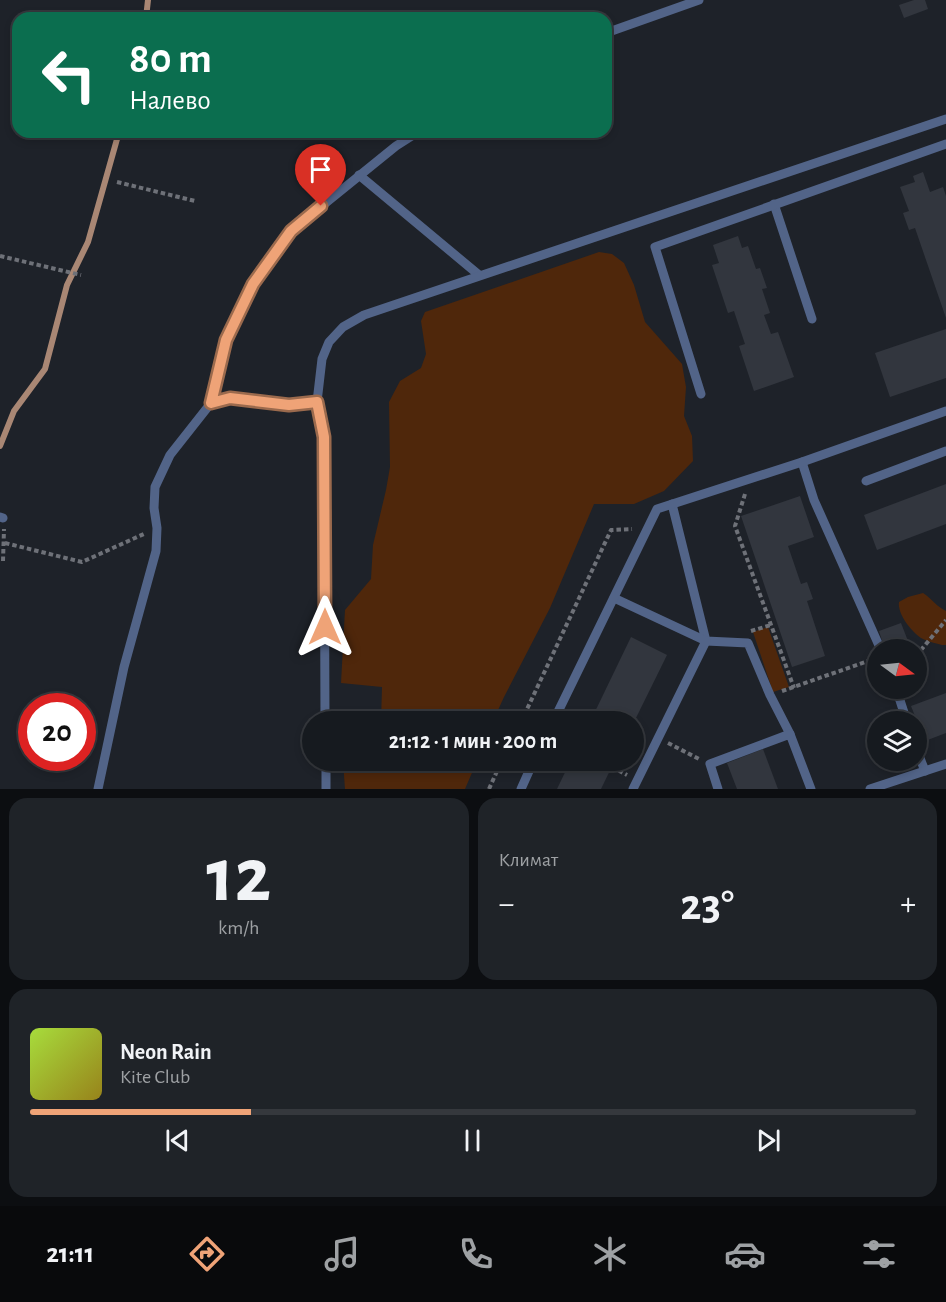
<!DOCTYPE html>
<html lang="ru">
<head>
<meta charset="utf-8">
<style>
  :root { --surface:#161a1f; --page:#1f2328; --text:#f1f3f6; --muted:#9ea1a4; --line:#35383d; --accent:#efa377 }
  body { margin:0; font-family:"Alegreya Sans",sans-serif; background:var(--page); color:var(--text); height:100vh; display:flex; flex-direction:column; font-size:22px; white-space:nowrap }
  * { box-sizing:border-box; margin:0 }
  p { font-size:20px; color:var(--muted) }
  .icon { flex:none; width:33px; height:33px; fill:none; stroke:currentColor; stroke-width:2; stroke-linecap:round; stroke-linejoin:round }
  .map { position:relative; height:789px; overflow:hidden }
  .panel { display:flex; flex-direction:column; gap:9px; padding:9px; background:#0c0e11; flex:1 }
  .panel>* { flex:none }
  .hud { position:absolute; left:12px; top:12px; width:600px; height:126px; border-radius:18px; box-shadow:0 3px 9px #0003,0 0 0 2px var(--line); background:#0b6e4f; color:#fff; overflow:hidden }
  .needle { width:39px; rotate:105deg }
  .tools { position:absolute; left:867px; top:639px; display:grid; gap:12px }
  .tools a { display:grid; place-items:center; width:60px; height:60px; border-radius:50%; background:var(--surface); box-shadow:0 3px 9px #0003,0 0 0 2px var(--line); font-size:30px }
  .speed { position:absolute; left:18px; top:693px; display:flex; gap:12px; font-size:30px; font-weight:700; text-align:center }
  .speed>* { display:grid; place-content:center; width:78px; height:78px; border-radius:50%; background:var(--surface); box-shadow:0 3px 9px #0003,0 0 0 2px var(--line); line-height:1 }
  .speed .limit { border:9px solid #d22; background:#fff; color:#111 }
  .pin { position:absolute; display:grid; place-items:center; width:51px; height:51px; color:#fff; margin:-62px -26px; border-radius:50% 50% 50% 0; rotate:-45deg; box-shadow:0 0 6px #0007 }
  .pin .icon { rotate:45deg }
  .me { position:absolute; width:66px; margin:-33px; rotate:0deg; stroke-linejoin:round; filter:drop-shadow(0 0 4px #0008) }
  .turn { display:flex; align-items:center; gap:21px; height:126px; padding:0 18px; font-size:27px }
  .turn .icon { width:78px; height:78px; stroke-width:2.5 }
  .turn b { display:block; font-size:42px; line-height:51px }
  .big { font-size:45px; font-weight:700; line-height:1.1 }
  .panel .card { flex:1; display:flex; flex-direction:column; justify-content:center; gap:9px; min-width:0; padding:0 21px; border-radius:18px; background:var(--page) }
  .panel .dial { align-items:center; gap:0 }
  .dial b { font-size:78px; line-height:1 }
  .song { display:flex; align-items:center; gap:18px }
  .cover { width:72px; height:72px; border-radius:9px; background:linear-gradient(135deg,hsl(80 70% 55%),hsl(50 70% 35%)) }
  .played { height:6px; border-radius:3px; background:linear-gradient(90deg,var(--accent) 25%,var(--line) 25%) }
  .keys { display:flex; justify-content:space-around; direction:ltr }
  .heat { display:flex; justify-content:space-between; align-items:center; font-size:33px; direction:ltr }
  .panel .tiles { flex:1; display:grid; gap:9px; grid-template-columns:1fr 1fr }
  .card:last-child { grid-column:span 2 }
  .trip { position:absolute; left:302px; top:711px; width:342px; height:60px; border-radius:30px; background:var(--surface); box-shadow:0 3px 9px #0003,0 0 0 2px var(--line); font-weight:700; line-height:60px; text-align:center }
  .tab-bar { display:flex; height:96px; justify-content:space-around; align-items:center; background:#090a0c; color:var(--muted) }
  .tab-bar .icon { width:42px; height:42px }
  .tab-bar .on { color:var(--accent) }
  .tab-bar b { font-size:27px; color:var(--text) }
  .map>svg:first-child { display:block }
</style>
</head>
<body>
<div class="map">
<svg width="946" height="789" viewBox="0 0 946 789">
  <rect width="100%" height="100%" fill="#1e2229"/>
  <!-- green -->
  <g fill="#4f270b">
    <polygon points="599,252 612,254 624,263 634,285 645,322 682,364 686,387 684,416 692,436 693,461 664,491 634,504 594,504 550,608 504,697 493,721 381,721 382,687 341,683 345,610 371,579 373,545 386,490 390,467 389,402 400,381 421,368 426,354 421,321 425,312"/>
    <path d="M923,593C932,599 937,607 946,611V645H942C936,643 929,642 923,639C913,634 897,614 899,602L908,597Z"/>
    <polygon points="768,627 789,687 773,692 753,632"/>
    <polygon points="343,761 343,760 477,761 465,789 345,789"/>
  </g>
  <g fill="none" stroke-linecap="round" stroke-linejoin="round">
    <!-- stream -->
    <g stroke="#a98774" stroke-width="6">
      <polyline points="146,18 148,0"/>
      <polyline points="0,446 14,411 45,369 67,285 88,242 119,132"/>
    </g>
  </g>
  <!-- building -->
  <g fill="#32363e">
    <polygon points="914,0 925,0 928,9 904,18 899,5"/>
    <polygon points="923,172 930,192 943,187 946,196 946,318 915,228 909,230 903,213 909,211 900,187 915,182 913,176"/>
    <polygon points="738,236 742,248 748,246 756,269 760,268 767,288 762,289 770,313 764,315 771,334 778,332 794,377 754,391 739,346 745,344 734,311 728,313 712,265 719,263 713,245"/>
    <polygon points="946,329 946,378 890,397 875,353"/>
    <polygon points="946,484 946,524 877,550 864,515"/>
    <polygon points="800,496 814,537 788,546 801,584 807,582 813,599 807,601 825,656 792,667 741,516"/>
    <polygon points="901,623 908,641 885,650 879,631"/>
    <polygon points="631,637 667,655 634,722 590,722"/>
    <polygon points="946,693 946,733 925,741 911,706"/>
    <polygon points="763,749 778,789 737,789 727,763"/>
    <polygon points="571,760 615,760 601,789 557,789"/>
  </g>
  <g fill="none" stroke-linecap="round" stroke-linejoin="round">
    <!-- path -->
    <g stroke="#6e7178" stroke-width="4" stroke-dasharray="4.5 3" stroke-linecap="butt">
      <polyline points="117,182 195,201"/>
      <polyline points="0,256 81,275"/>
      <polyline points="745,494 735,526 794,688"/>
      <polyline points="5,543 82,562 146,533"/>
      <polyline points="3,561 4,529"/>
      <polyline points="751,631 771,625"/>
      <polyline points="916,656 946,620"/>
      <polyline points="782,691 874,659"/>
      <polyline points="521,722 611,530 632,529"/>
      <polyline points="668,743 699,759"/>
      <polyline points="612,767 627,775"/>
      <polyline points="489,789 502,760"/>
    </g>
    <!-- service -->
    <g stroke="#526488" stroke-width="9">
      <polyline points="606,33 699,0"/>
      <polyline points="359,175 479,275"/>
      <polyline points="774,204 812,319"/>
      <polyline points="701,394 655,247 946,144"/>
      <polyline points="211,403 226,340 253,284 291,231 396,146 418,132"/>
      <polyline points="802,462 814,500 881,650"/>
      <polyline points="866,481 946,451"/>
      <polyline points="672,504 706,641 748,643 770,695 790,734"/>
      <polyline points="0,517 3,518"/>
      <polyline points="614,598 706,641 633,789"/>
      <polyline points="896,688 907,722"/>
      <polyline points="325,722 324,437 317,402 322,359 329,342 343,327 364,315 946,119"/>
      <polyline points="553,722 657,509 802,462 946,411"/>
      <polyline points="916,748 925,771"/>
      <polyline points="326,760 326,789"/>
      <polyline points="98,789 124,667 156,551 157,528 154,508 155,487 170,455 211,403 229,398 289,405 317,402"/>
      <polyline points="521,789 534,760"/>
      <polyline points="718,789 710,764 790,734 811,789"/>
      <polyline points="870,789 946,764"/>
    </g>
  </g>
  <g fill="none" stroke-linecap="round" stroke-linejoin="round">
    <defs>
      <polyline id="route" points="321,206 291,231 253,284 226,340 211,403 230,398 289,405 317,402 324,437 325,627"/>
    </defs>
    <!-- route casing -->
    <use href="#route" stroke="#9b6a4d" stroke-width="15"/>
    <!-- route -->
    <use href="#route" stroke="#efa377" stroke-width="10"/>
  </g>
</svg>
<div class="tools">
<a><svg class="needle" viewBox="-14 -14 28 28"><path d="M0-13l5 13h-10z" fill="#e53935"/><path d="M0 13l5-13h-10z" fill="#9ea1a4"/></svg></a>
<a><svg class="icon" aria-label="layers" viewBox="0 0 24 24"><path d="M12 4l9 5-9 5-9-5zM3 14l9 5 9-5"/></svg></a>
</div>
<div class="speed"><div class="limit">20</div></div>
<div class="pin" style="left:321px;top:206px;background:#d93025"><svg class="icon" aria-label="arrive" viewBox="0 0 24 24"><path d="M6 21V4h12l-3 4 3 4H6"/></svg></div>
<svg class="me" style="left:325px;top:627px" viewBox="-20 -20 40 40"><path d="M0-17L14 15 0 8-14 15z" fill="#efa377" stroke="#fff" stroke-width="4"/></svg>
<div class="trip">21:12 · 1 мин · 200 m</div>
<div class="hud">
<div class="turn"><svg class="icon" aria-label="left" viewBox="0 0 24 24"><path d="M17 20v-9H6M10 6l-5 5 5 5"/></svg><div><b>80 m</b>Налево</div></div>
</div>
</div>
<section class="panel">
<div class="tiles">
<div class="card dial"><b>12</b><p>km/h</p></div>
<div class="card"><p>Климат</p>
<div class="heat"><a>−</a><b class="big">23°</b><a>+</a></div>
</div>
<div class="card">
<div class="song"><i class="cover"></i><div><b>Neon Rain</b><p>Kite Club</p></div></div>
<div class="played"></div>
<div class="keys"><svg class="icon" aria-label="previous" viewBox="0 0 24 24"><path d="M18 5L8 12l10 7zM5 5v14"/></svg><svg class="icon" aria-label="pause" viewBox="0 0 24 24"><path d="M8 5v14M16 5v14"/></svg><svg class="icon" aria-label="next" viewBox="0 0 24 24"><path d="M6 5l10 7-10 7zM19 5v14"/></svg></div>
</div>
</div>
</section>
<nav class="tab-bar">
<b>21:11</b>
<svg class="icon on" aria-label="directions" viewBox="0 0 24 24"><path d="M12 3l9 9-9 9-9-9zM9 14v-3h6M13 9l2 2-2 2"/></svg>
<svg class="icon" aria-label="music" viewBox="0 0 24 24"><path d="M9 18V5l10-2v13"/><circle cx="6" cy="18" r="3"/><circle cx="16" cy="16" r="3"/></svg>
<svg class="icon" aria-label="phone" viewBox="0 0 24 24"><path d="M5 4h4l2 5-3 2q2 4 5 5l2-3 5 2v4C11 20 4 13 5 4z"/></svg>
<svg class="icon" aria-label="climate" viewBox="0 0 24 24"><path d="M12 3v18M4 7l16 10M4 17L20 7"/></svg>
<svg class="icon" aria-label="car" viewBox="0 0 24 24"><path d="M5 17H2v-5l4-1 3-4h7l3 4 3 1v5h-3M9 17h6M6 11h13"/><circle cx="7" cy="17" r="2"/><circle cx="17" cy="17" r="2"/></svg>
<svg class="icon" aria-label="filters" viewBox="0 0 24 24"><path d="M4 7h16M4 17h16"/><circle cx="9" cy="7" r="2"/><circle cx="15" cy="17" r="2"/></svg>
</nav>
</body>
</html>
